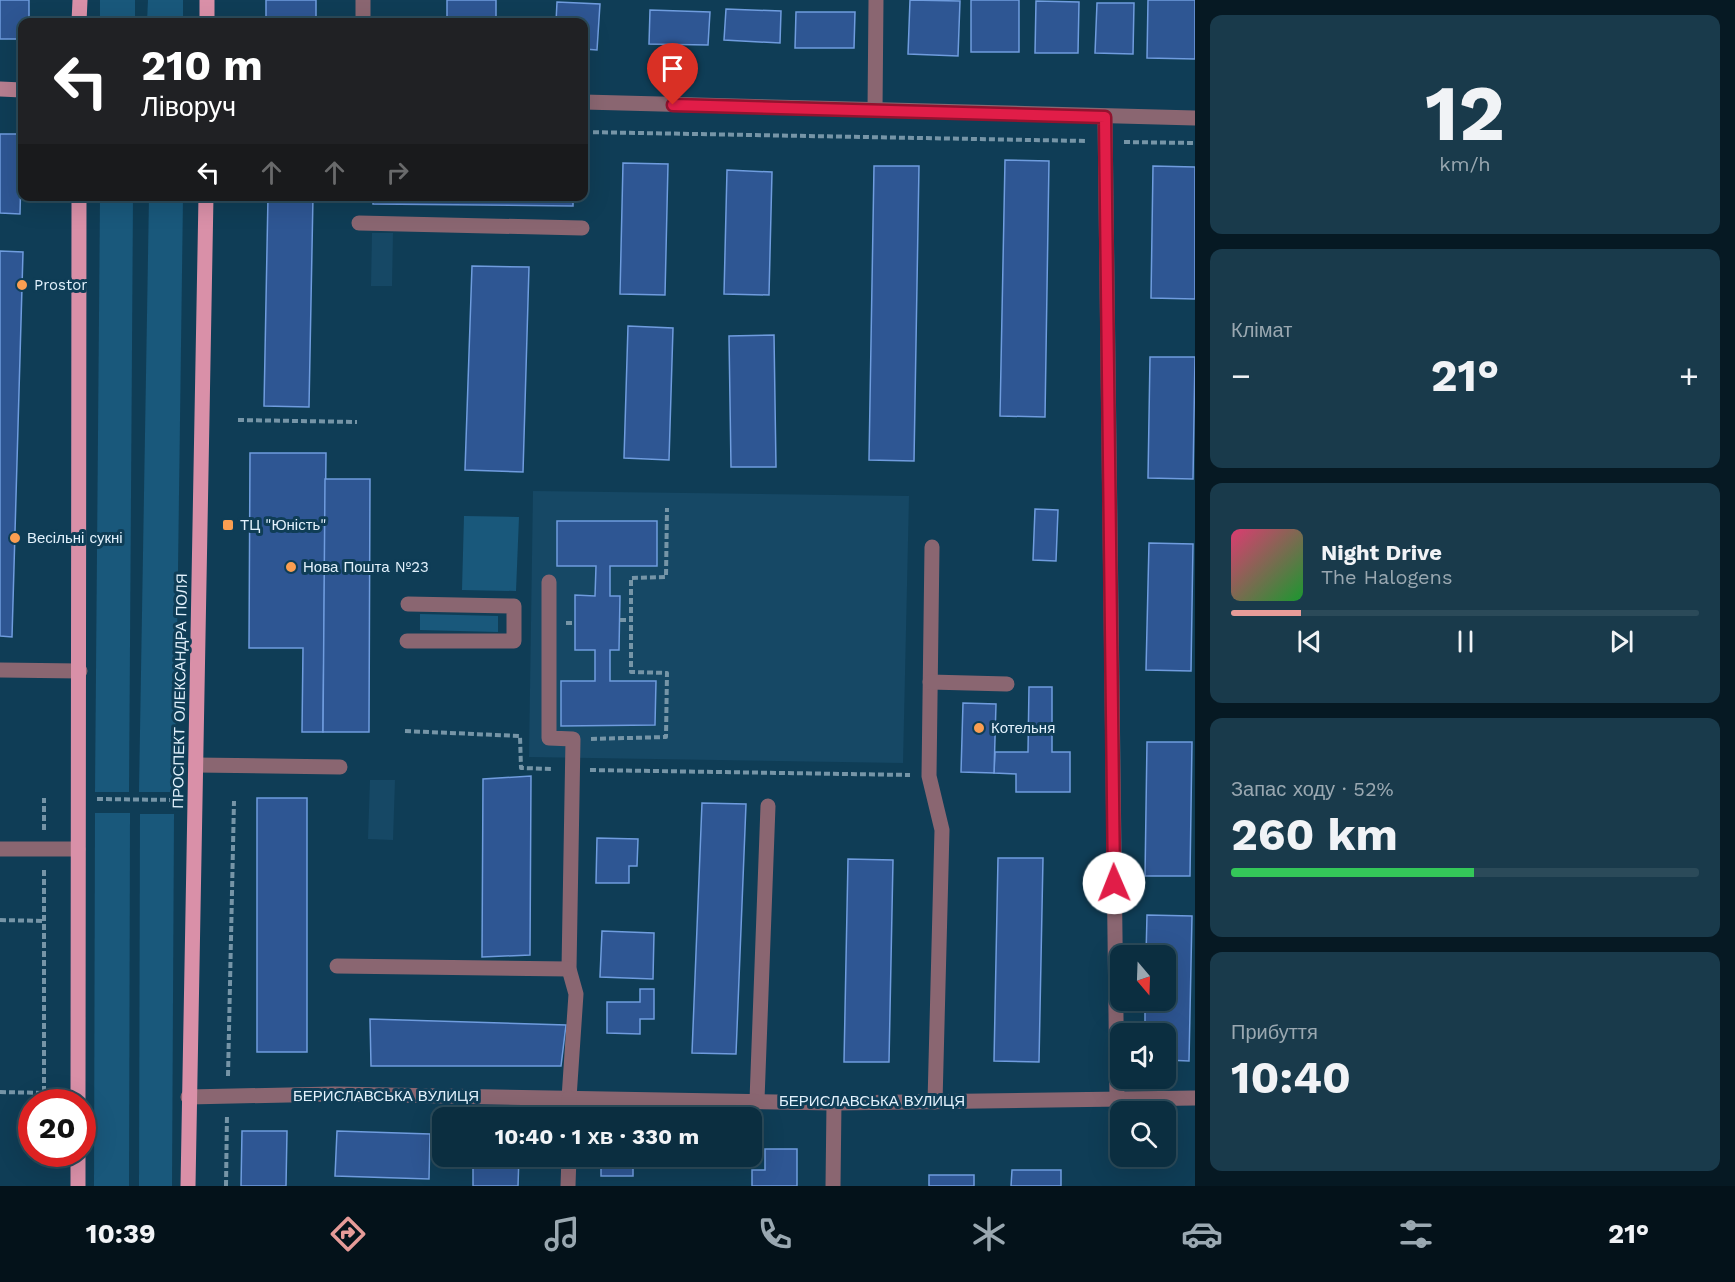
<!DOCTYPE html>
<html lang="uk">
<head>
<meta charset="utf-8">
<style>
  :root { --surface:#0b2e40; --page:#193a4b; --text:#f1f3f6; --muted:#9aa8b1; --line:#2b4a59; --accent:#e69b98 }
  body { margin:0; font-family:"Work Sans",sans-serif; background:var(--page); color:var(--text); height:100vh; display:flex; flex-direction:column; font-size:22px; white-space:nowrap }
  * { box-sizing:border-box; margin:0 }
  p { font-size:20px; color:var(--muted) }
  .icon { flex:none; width:33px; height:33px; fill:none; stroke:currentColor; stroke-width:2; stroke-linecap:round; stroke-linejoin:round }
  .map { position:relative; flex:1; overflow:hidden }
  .drawer { display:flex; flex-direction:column; gap:15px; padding:15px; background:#061923; width:540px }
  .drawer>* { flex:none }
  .banner { position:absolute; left:18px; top:18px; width:570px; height:183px; border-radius:12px; box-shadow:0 6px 24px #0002,0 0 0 2px var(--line); background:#202124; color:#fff; overflow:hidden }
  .needle { width:39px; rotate:161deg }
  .buttons { position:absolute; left:1110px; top:945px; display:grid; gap:12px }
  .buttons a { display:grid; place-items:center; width:66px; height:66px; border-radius:12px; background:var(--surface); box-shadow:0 6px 24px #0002,0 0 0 2px var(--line); font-size:30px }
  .speed { position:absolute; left:18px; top:1089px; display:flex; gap:12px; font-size:30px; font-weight:700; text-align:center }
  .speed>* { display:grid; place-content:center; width:78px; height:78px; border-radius:50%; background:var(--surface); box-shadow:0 6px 24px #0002,0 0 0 2px var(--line); line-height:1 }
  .speed .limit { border:9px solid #d22; background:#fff; color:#111 }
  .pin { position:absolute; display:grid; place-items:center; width:51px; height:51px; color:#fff; margin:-62px -26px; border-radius:50% 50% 50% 0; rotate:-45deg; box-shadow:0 0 6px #0007 }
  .pin .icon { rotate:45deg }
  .me { position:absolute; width:66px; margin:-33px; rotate:359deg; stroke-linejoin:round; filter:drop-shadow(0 0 4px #0008) }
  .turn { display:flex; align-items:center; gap:21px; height:126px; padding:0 24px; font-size:27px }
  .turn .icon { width:78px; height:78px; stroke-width:2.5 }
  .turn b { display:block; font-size:42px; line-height:51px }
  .lanes { display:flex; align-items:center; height:57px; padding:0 24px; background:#0003; justify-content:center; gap:30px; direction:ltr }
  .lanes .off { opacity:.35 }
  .big { font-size:45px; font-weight:700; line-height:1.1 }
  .drawer .card { flex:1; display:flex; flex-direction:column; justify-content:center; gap:9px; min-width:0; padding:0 21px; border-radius:12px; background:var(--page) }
  .drawer .dial { align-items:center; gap:0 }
  .dial b { font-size:78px; line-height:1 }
  .song { display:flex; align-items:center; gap:18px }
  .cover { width:72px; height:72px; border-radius:9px; background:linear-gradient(135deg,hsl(340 70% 55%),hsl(130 70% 35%)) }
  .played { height:6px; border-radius:3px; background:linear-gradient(90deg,var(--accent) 15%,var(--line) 15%) }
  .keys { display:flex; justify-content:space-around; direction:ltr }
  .heat { display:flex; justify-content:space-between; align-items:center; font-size:33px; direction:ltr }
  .charge { height:9px; border-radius:4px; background:linear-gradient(90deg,#34c759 52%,var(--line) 0) }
  .trip { position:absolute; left:432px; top:1107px; width:330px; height:60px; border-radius:12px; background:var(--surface); box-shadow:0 6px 24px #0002,0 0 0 2px var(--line); font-weight:700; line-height:60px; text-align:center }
  .menu { display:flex; height:96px; justify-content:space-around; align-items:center; background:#04121a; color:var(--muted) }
  .menu .icon { width:42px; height:42px }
  .menu .active { color:var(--accent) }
  .menu b { font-size:27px; color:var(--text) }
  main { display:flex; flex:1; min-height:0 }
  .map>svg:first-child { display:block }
</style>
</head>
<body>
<main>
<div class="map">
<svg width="1195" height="1186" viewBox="0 0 1195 1186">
  <rect width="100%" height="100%" fill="#0f3d56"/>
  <!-- built -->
  <g fill="#164865">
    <polygon points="372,233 393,233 392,286 371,286"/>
    <polygon points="533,491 909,496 903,763 529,757"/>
    <polygon points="370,780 395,780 393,840 368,839"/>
  </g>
  <!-- green -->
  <g fill="#19587b">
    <rect x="100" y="0" width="35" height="22"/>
    <polygon points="148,0 183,0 183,22 147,22"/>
    <polygon points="100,197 133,197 129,792 95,792"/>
    <polygon points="149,197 183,197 175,792 139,792"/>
    <polygon points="464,516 519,517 516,591 462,590"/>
    <polygon points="420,614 498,616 498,632 420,630"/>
    <polygon points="95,813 130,813 129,1186 94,1186"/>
    <polygon points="140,814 174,814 172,1186 139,1186"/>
  </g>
  <!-- building -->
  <g fill="#2e5693" stroke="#6f9cde" stroke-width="1.5">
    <polygon points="0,0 29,0 29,22 22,22 22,39 0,39"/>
    <rect x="266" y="0" width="50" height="22"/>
    <rect x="447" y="0" width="49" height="22"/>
    <polygon points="910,0 960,1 958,56 908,54"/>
    <rect x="971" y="0" width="48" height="52"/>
    <polygon points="1148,0 1195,0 1195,59 1147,58"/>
    <polygon points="1036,1 1079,2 1078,53 1035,53"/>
    <polygon points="557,2 600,4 597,50 584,49 584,22 556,22"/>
    <polygon points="1097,3 1134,3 1133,54 1095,53"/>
    <polygon points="726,9 781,11 780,43 724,40"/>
    <polygon points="650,10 710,12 708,45 649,44"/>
    <polygon points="796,12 855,12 854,48 795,48"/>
    <polygon points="0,134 22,134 20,214 0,213"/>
    <polygon points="1005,160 1049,161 1045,417 1000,416"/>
    <polygon points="623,163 668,164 665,295 620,294"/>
    <polygon points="874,166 919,166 914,461 869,460"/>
    <polygon points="1153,166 1195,167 1195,299 1151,298"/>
    <polygon points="727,170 772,172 769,295 724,294"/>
    <polygon points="268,196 313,196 309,407 264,406"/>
    <polygon points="373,196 573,196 573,206 373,204"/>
    <polygon points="0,251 23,252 12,637 0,636"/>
    <polygon points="472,266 529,267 523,472 465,470"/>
    <polygon points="628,326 673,328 669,460 624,458"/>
    <polygon points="774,335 776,467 731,467 729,336"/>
    <polygon points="1150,357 1195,357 1193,479 1148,478"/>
    <polygon points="250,453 326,453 323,732 302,732 303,648 249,648"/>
    <polygon points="325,479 370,479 369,732 323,732"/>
    <polygon points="1035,509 1058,510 1056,561 1033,560"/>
    <polygon points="557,521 657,521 657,566 610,566 610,596 620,596 619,650 610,650 610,681 656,681 655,725 561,726 561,681 595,681 595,650 575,650 575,595 595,596 596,566 557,566"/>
    <polygon points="1149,543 1193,544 1191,671 1146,670"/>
    <polygon points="1029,687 1052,687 1052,752 1070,752 1070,792 1016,792 1016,774 994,773 995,752 1028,752"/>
    <polygon points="963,703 996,704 994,773 961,772"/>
    <polygon points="1147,742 1192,742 1190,876 1145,876"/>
    <polygon points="531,776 530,955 482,957 483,779"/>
    <rect x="257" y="798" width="50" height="254"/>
    <polygon points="702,803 746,804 736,1054 692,1053"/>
    <polygon points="597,838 638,839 637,866 629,866 629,883 596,883"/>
    <polygon points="998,858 1043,858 1039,1062 994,1061"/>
    <polygon points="848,859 893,860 889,1062 844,1062"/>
    <polygon points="1147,915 1192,916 1189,1061 1166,1060 1166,1034 1145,1034 1145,1000 1166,1000 1166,956 1146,956"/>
    <polygon points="602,931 654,933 653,979 600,977"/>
    <polygon points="640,989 654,989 654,1019 640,1019 640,1034 607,1033 607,1002 640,1002"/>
    <polygon points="370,1019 566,1025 561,1066 371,1066"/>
    <polygon points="242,1131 287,1131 286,1186 241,1186"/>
    <polygon points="337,1131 430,1134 429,1179 335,1176"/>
    <polygon points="765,1149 797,1149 797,1186 752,1186 752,1170 765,1170"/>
    <polygon points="473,1156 519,1156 518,1186 473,1186"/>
    <rect x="601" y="1156" width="32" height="20"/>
    <polygon points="1012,1170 1061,1170 1061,1186 1011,1186"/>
    <rect x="929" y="1175" width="45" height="11"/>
  </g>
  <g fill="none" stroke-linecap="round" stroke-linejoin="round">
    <!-- path -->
    <g stroke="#7695a7" stroke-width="4" stroke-dasharray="6 3" stroke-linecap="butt">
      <polyline points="584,132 1087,141"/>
      <polyline points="1124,142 1195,143"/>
      <polyline points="238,420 357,422"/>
      <polyline points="620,620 631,620"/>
      <polyline points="566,623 575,623"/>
      <polyline points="405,731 520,736 521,768 553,769"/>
      <polyline points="591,739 666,737 667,673 631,672 631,578 666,577 667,508"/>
      <polyline points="590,770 910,775"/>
      <polyline points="97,799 176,800"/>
      <polyline points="44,830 44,798"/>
      <polyline points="0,920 44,921"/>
      <polyline points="228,1076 234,801"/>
      <polyline points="0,1092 44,1093 44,868"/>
      <polyline points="226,1186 227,1114"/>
    </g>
    <!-- lane -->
    <g stroke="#8a6671" stroke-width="15">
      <polyline points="363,22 363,0"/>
      <polyline points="875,110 876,0"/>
      <polyline points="1105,117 1117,1099"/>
      <polyline points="359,223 582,228"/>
      <polyline points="932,547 929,776 942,830 935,1102"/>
      <polyline points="549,582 549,738 573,739 569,969 576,994 569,1098"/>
      <polyline points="407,641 514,641 514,606 408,604"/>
      <polyline points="0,670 80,671"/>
      <polyline points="930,682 1007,684"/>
      <polyline points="196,765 340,767"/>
      <polyline points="0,849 78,849"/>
      <polyline points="337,966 569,969"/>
      <polyline points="757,1100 768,806"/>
    </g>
    <!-- street -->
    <g stroke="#8a6671" stroke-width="15">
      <polyline points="584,102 1195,118"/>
      <polyline points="188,1097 334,1094 834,1103 1195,1098"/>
      <polyline points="569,1118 569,1098"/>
      <polyline points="568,1186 569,1156"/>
      <polyline points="833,1186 834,1103"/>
    </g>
    <!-- secondary -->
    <polyline stroke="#b77e90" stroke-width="15" points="0,89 22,90"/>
    <!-- primary -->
    <g stroke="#d990a8" stroke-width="15">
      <polyline points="79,22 80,0"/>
      <polyline points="207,22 207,0"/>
      <polyline points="78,1102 79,196"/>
      <polyline points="78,1154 78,1186"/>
      <polyline points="188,1186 206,196"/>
    </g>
  </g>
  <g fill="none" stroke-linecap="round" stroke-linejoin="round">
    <defs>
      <polyline id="route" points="673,105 1105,117 1114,883"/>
    </defs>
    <!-- route casing -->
    <use href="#route" stroke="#92132f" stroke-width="15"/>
    <!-- route -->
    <use href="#route" stroke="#e11d48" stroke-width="10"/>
  </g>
  <!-- markers -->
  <g fill="#fb9e51" stroke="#0f3d56" stroke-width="2">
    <circle cx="22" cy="285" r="6"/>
    <rect x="222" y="519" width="12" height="12" rx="3"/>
    <circle cx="15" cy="538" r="6"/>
    <circle cx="291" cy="567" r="6"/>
    <circle cx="979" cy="728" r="6"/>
  </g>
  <g text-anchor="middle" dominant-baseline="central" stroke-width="6" stroke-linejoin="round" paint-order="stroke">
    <!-- poi labels -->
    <g font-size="15" fill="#e2f1fc" stroke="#0f3d56" text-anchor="start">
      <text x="34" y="285">Prostor</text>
      <text x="240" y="525">ТЦ "Юність"</text>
      <text x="27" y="538">Весільні сукні</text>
      <text x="303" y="567">Нова Пошта №23</text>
      <text x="991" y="728">Котельня</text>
    </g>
    <!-- street labels -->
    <g font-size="15" fill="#e2f1fc" stroke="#0f3d56">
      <text transform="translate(180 691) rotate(-89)">ПРОСПЕКТ ОЛЕКСАНДРА ПОЛЯ</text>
      <text x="386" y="1096">БЕРИСЛАВСЬКА ВУЛИЦЯ</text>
      <text x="872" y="1101">БЕРИСЛАВСЬКА ВУЛИЦЯ</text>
    </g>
  </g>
</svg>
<div class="buttons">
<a><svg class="needle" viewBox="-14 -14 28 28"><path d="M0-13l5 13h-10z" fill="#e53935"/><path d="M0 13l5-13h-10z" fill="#9aa8b1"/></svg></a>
<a><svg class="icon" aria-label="sound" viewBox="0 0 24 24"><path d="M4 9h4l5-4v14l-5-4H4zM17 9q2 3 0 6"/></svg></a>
<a><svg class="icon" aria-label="search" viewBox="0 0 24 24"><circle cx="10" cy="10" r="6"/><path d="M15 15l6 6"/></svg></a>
</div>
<div class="speed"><div class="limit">20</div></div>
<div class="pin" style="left:673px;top:105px;background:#d93025"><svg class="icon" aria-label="arrive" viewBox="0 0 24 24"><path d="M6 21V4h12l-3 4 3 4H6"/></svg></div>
<svg class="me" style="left:1114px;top:883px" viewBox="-20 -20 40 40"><circle r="19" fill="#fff"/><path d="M0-13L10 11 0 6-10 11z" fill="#e11d48"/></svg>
<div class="trip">10:40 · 1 хв · 330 m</div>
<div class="banner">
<div class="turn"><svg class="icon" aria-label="left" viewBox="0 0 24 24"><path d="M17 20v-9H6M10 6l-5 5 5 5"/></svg><div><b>210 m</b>Ліворуч</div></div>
<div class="lanes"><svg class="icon" aria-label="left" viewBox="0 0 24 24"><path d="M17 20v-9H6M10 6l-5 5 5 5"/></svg><svg class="icon off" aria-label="ahead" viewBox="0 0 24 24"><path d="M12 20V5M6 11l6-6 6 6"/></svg><svg class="icon off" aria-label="ahead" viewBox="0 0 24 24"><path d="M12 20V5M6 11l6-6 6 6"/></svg><svg class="icon off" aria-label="right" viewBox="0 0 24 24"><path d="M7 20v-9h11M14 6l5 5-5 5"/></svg></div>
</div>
</div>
<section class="drawer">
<div class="card dial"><b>12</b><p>km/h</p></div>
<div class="card"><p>Клімат</p>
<div class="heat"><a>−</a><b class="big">21°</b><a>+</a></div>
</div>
<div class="card">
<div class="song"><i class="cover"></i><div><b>Night Drive</b><p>The Halogens</p></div></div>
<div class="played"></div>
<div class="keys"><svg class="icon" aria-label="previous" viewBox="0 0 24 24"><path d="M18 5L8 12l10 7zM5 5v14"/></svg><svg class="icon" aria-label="pause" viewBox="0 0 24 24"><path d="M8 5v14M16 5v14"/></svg><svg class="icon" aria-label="next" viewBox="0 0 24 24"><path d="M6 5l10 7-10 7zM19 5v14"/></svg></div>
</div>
<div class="card"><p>Запас ходу · 52%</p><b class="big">260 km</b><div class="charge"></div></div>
<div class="card"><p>Прибуття</p><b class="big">10:40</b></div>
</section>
</main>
<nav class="menu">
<b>10:39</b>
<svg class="icon active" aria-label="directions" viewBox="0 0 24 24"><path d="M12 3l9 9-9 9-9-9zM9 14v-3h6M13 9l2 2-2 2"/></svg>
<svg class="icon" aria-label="music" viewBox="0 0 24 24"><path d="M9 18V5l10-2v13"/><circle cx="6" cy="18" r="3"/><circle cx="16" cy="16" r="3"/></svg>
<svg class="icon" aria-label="phone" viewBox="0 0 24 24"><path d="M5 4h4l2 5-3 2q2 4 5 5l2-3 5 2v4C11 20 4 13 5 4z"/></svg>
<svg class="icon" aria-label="climate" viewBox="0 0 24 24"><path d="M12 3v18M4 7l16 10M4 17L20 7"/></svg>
<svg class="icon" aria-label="car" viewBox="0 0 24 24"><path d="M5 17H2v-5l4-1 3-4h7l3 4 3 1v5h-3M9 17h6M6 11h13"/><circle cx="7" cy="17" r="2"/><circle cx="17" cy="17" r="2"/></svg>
<svg class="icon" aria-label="filters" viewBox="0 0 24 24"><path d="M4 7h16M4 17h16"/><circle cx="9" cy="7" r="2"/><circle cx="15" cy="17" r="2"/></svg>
<b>21°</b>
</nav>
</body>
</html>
